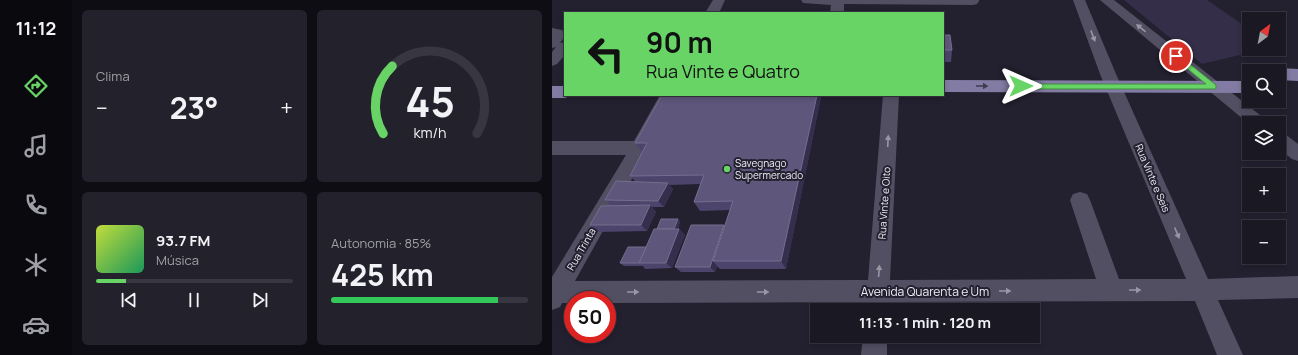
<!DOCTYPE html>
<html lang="pt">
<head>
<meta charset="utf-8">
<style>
  :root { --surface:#1a1823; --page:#23212b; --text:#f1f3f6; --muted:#9fa0a6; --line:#383741; --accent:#67d465 }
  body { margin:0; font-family:Manrope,sans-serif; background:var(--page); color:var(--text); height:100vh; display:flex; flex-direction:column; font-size:15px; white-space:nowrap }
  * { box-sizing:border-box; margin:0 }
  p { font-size:13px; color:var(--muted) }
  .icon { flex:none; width:22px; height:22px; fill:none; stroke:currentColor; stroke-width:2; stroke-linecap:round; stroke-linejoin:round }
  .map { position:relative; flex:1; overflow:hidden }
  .details { display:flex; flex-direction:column; gap:10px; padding:10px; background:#0e0d13; width:480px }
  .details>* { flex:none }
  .top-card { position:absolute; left:12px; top:12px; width:380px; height:84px; border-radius:0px; box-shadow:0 2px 6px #0003,0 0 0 1px var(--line); background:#67d465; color:#111; overflow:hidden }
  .needle { width:26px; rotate:32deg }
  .controls { position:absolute; left:690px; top:12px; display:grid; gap:8px }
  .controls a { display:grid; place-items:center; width:44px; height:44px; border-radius:0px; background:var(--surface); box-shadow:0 2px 6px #0003,0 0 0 1px var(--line); font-size:20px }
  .speed { position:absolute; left:12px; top:291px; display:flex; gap:8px; font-size:20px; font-weight:700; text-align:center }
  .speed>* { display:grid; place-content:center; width:52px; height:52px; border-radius:50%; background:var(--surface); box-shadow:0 2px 6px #0003,0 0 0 1px var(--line); line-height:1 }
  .speed .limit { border:6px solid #d22; background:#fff; color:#111 }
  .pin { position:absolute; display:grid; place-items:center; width:34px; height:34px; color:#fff; margin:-17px; border:2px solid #fff; border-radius:50%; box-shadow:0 1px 4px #0007 }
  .me { position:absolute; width:44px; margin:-22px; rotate:90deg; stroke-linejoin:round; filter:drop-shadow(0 0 3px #0008) }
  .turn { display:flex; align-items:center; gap:14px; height:84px; padding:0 16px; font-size:18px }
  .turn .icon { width:52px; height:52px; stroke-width:2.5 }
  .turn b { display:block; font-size:28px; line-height:34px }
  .big { font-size:30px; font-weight:700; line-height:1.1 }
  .details .card { flex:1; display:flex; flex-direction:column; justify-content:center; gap:6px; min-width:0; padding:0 14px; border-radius:6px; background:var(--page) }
  .details .dial { align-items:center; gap:0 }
  .dial svg { height:104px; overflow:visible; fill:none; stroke:var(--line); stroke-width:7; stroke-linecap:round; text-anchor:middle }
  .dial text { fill:var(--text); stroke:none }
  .song { display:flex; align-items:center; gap:12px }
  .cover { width:48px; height:48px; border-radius:6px; background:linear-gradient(135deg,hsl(70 70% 55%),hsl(150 70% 35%)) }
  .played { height:4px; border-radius:2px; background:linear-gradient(90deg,var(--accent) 15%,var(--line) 15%) }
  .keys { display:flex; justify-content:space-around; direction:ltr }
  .heat { display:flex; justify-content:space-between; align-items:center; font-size:22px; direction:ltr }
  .charge { height:6px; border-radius:3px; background:linear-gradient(90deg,#34c759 85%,var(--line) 0) }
  .details .tiles { flex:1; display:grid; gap:10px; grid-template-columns:repeat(2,1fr) }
  .trip { position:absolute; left:258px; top:303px; width:230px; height:40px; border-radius:0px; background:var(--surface); box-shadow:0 2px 6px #0003,0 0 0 1px var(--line); font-weight:700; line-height:40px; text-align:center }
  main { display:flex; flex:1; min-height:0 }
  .dock { display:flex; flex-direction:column; width:72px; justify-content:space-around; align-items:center; background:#0a0a0e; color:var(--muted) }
  .dock .icon { width:28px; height:28px }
  .dock .active { color:var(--accent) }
  .dock b { font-size:18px; color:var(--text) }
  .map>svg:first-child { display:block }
</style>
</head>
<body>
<main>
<nav class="dock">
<b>11:12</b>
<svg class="icon active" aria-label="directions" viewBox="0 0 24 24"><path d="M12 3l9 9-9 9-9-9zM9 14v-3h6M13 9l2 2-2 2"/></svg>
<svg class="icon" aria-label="music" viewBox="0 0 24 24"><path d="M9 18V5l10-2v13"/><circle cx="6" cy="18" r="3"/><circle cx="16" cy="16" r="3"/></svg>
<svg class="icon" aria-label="phone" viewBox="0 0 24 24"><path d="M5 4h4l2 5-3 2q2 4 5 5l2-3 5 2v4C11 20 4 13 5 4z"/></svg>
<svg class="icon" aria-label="climate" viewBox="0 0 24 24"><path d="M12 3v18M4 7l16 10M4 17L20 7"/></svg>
<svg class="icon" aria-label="car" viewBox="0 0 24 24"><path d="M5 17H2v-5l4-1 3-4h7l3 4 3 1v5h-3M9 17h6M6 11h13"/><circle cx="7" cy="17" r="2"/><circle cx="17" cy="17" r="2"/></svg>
</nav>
<section class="details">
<div class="tiles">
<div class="card"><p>Clima</p>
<div class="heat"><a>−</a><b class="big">23°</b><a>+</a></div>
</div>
<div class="card dial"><svg viewBox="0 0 100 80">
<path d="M14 69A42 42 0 1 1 86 69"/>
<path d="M14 69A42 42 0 0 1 21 17" stroke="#67d465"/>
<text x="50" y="56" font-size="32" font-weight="700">45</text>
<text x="50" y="72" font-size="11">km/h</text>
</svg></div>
<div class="card">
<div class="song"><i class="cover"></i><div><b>93.7 FM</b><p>Música</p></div></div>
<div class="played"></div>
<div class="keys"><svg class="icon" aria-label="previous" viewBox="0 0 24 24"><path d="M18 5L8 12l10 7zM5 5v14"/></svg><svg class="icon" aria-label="pause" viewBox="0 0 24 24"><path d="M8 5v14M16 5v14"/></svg><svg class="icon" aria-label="next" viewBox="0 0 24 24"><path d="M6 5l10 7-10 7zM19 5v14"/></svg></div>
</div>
<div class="card"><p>Autonomia · 85%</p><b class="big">425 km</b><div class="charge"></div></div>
</div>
</section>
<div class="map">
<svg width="746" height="355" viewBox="0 0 746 355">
  <rect width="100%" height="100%" fill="#23202f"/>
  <!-- green -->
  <polygon fill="#342e49" points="572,0 655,0 697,29 697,49 713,49 650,64"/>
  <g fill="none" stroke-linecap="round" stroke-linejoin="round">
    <!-- minor -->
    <g fill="#534f63" fill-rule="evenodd">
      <polygon points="161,0 173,0 167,13 153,13"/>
      <polygon points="249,0 427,0 427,1 425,4 421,5 292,4 292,13 278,13 279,5 251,3"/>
      <polygon points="521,0 533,0 564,74 656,279 746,276 746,298 666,300 691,355 665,355 643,301 337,302 337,310 313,310 314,302 55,303 55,300 21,300 21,303 10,303 8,307 0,310 0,277 74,155 0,155 0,141 82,141 108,95 124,95 110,125 23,281 316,280 331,95 347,95 338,280 544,279 518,200 521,194 528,192 535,194 538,200 567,279 634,279 548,74"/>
      <polygon points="548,0 562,0 713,119 716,123 697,124"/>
      <polygon points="0,28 10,30 13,34 13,36 8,43 13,42 13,55 5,64 0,66 0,52 4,47 0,48"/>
      <polygon points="727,133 733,134 746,144 746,161 740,159 727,149"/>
      <polygon points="311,336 335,336 335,355 309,355"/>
    </g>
    <!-- major -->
    <g fill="#827ba3" fill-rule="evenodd">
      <polygon points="727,68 746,69 746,81 727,80 727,71 720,71"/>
      <polygon points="391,80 697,81 697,93 391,92"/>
      <polygon points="0,86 13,86 13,95 20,95 13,98 0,98"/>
    </g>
  </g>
  <!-- wall -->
  <g fill="#4d446c">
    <polygon points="391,35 400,50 399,62 391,62"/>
    <polygon points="269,97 234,269 168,269 165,266 163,272 129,272 123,267 172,225 173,226 178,210 148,211 142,202 148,184 117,185 121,189 112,207 100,207 104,212 95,231 45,232 38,225 59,205 53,200 84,182 78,176 90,152 83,143"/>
    <polygon points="126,219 128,222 126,229 127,229 133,235 120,268 93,269 91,266 72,266 68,263 94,247 105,229"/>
  </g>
  <!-- shaded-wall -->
  <g fill="#352e4d">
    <polygon points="265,95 269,95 269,97 234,269 229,261"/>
    <polygon points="116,183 121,189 112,207 106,201"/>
    <polygon points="98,205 104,212 95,231 89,225"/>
    <polygon points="126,219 128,222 124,232 121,229"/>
    <polygon points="172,225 177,231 161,261 165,266 163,272 158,267"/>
    <polygon points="127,229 133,235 120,268 114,263"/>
  </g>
  <!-- building -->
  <g fill="#5f567b" stroke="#756e8e">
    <polygon points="391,35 398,35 400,50 391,50"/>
    <polygon points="110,95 265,95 229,261 161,261 181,201 142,202 152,175 78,176 95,143 83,143"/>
    <polygon points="64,181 116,183 106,201 53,200"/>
    <polygon points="98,205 89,225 38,225 49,206"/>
    <polygon points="109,219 126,219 122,229 105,229"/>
    <polygon points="139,225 172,225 158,267 123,267"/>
    <polygon points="102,229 127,229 114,263 87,263"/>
    <polygon points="76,247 94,247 87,263 68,263"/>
  </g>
  <!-- one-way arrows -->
  <defs><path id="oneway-solid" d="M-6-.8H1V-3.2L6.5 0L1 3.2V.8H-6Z"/></defs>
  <g fill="#9996a6">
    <use href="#oneway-solid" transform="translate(589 28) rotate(-141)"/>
    <use href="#oneway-solid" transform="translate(541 36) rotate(69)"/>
    <use href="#oneway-solid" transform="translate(336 141) rotate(-87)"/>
    <use href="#oneway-solid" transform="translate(625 233) rotate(67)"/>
    <use href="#oneway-solid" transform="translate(327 271) rotate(-86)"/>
    <use href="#oneway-solid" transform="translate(583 290)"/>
    <use href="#oneway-solid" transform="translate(453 291)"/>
    <use href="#oneway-solid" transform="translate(81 292)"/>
    <use href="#oneway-solid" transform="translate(211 292)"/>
  </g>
  <use fill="#403b52" href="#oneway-solid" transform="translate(430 86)"/>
  <!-- route -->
  <polygon fill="#67d465" stroke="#438a42" points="624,53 664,85 664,89 469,89 465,86 469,84 654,84 621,57 620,56"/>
  <!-- markers -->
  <circle fill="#67d465" stroke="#23202f" stroke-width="1.5" cx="175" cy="169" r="4"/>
  <g text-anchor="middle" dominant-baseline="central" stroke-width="4" stroke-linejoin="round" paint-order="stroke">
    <!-- poi labels -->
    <g font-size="10" fill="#efedf8" stroke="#23202f" text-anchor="start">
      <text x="183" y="163">Savegnago<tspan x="183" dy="12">Supermercado</tspan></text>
    </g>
    <!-- street labels -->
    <g font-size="10" fill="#efedf8" stroke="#23202f">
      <text transform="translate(601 178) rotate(67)">Rua Vinte e Seis</text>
      <text transform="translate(332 203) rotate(-86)">Rua Vinte e Oito</text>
      <text transform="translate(29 249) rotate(-60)">Rua Trinta</text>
    </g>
    <!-- near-street labels -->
    <g font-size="12" fill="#efedf8" stroke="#23202f">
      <text x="373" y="291">Avenida Quarenta e Um</text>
    </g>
  </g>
</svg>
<div class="controls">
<a><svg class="needle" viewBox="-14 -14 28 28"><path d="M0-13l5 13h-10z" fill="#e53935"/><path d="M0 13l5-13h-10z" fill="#9fa0a6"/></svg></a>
<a><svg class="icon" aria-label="search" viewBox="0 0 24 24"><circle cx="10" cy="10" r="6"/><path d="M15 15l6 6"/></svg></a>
<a><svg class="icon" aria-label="layers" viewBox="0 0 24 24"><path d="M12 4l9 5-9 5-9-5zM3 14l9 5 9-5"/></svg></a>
<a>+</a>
<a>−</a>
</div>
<div class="speed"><div class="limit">50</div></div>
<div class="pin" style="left:624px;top:56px;background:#d93025"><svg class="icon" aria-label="arrive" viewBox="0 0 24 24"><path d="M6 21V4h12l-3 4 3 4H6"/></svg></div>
<svg class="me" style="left:469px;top:86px" viewBox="-20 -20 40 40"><path d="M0-17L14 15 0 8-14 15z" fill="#67d465" stroke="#fff" stroke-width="4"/></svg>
<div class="trip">11:13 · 1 min · 120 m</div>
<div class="top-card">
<div class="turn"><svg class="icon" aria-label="left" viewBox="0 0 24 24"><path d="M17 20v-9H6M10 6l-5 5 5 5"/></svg><div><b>90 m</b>Rua Vinte e Quatro</div></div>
</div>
</div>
</main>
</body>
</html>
